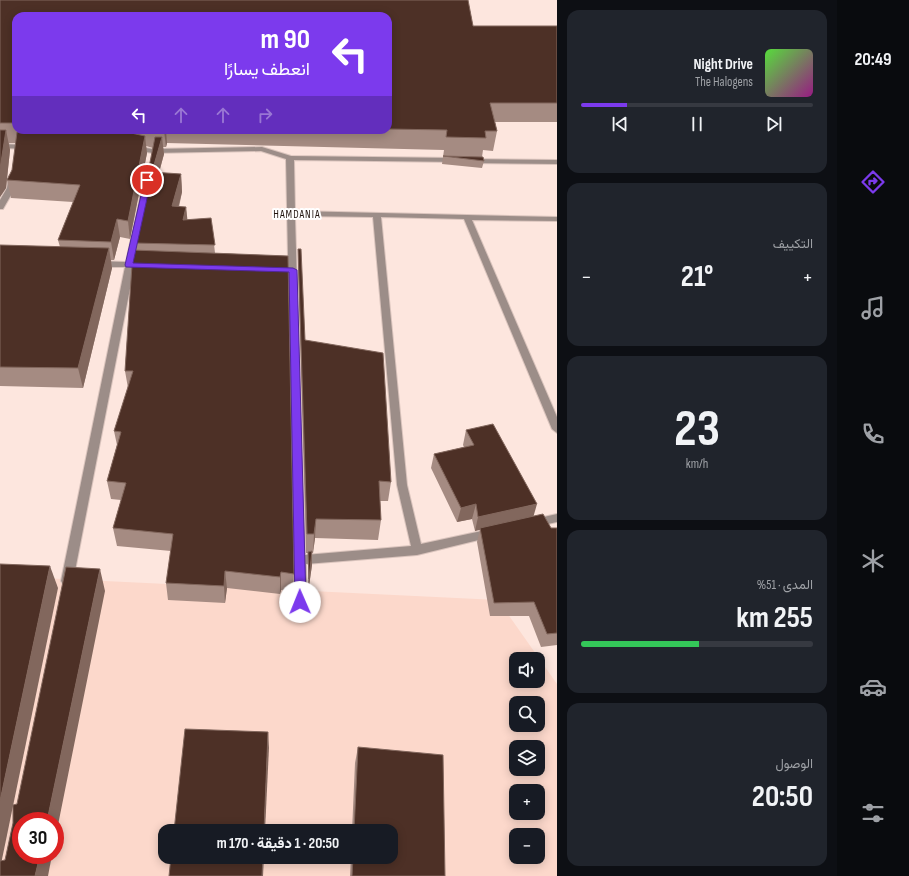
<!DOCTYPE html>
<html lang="ar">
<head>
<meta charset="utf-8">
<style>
  :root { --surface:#171b24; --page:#20242c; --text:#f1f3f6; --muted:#9ea1a6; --line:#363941; --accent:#7c3aed }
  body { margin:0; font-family:"Sofia Sans Condensed",Vazirmatn,sans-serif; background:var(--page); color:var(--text); direction:rtl; height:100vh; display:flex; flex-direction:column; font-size:15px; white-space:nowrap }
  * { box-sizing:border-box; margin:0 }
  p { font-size:13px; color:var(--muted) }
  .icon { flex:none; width:22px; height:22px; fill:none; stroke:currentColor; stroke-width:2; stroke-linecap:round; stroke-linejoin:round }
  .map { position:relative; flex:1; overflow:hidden; direction:ltr }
  .panel { display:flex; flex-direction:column; gap:10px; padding:10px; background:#0d0f14; width:280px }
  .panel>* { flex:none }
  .banner { position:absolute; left:12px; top:12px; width:380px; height:122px; border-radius:12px; box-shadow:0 2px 10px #0003; direction:rtl; background:#7c3aed; color:#fff; overflow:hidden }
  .buttons { position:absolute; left:509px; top:652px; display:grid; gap:8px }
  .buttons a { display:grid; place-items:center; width:36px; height:36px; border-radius:8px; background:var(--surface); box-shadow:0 2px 10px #0003; font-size:20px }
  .speed { position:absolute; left:12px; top:812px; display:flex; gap:8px; font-size:20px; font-weight:700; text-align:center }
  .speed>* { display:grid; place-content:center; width:52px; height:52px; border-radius:50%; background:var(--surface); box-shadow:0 2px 10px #0003; line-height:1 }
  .speed .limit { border:6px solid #d22; background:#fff; color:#111 }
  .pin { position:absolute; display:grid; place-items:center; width:34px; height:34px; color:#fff; margin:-17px; border:2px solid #fff; border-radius:50%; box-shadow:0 1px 4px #0007 }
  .me { position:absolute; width:44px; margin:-22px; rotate:359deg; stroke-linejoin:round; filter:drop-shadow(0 0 3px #0008) }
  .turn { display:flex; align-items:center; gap:14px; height:84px; padding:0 16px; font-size:18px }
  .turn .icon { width:52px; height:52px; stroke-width:2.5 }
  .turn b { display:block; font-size:28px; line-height:34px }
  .lanes { display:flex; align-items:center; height:38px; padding:0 16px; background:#0003; justify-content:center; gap:20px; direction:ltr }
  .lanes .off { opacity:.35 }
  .big { font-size:30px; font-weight:700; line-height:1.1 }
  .panel .widget { flex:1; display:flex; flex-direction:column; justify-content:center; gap:6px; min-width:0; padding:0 14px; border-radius:12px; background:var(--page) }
  .panel .dial { align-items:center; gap:0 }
  .dial b { font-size:52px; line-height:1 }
  .song { display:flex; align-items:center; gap:12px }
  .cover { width:48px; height:48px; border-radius:6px; background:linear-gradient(135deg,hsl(110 70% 55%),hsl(310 70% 35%)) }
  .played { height:4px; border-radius:2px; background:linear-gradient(90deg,var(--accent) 20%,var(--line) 20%) }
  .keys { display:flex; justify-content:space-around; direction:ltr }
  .heat { display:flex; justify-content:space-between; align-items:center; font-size:22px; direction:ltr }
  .charge { height:6px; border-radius:3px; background:linear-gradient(90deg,#34c759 51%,var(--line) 0) }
  .trip { position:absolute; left:158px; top:824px; width:240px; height:40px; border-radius:12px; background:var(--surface); box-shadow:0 2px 10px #0003; font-weight:700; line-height:40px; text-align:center; direction:rtl }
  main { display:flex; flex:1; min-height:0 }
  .dock { display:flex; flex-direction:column; width:72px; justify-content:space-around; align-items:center; background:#090b0e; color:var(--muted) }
  .dock .icon { width:28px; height:28px }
  .dock .on { color:var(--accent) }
  .dock b { font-size:18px; color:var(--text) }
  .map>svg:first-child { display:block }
</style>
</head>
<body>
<main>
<nav class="dock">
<b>20:49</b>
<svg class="icon on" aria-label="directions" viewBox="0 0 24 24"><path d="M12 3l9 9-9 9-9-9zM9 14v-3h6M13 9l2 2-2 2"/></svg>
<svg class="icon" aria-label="music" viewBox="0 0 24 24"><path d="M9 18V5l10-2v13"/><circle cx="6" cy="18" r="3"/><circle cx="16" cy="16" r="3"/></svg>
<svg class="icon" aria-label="phone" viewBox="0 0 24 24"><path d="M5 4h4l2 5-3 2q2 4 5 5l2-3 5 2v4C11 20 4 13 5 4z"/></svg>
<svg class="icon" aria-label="climate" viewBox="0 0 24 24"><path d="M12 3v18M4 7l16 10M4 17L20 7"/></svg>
<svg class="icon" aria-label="car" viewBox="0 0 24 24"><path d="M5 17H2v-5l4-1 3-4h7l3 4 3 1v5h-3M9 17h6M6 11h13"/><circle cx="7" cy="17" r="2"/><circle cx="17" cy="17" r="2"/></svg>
<svg class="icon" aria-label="filters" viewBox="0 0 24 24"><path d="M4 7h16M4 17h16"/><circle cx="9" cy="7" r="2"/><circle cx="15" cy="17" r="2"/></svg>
</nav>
<section class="panel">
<div class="widget">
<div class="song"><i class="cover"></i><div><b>Night Drive</b><p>The Halogens</p></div></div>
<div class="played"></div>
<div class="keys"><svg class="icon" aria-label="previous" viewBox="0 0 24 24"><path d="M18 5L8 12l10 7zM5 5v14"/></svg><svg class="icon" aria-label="pause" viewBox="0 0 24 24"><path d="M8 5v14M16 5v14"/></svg><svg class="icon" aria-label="next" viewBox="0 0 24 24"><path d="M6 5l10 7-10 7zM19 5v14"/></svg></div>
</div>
<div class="widget"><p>التكييف</p>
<div class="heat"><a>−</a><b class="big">21°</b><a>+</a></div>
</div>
<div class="widget dial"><b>23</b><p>km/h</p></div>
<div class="widget"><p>المدى · 51%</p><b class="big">255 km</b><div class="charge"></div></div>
<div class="widget"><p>الوصول</p><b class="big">20:50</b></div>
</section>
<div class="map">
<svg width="557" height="876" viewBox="0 0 557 876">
  <rect width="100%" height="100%" fill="#fde6de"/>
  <!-- built -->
  <path fill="#fcd8cb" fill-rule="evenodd" d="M0,576L498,600L557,684V876H0ZM516,659H538V681H516ZM516,703H538V725H516ZM516,747H538V769H516ZM516,791H538V813H516ZM21,821H55V855H21ZM165,831H391V857H165ZM516,835H538V857H516Z"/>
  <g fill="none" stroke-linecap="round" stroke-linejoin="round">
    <defs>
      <g id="minor">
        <polygon points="0,144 29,145 33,147 29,149 0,148"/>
        <path d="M132,146L153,149L262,147L291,156L455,158L459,160L458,162L294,160L295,211L557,217V221L472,220L557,417V433L552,429L464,219L381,217L407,485L421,544L491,529L495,530L496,533L495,536L417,555L306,564L307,602L305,606L301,607L297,606L295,602L286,159L261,151L153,153L132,150ZM295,216L373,217L397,485L411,546L305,555Z"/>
        <polygon points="468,159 557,160 557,164 471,163 468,163"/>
        <polygon points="9,176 12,176 16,178 15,188 3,209 0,209 0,200 7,188"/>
        <polygon points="143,183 146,183 150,185 135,263 138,265 134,268 73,581 71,584 67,586 63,584 61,581 125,267 98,267 94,264 98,261 126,262"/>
        <polygon points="557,514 557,522 534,527 530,526 529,523 530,520"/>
      </g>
    </defs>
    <!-- minor casing -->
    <use href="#minor" stroke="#dac4bd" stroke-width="2"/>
    <!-- minor -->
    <use href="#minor" fill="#9c8d88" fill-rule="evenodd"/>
  </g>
  <!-- wall -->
  <g fill="#a58b82" fill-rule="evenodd">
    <path d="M0,0H468L473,26H557V122H495L497,131L493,151L483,150L482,157H483L484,161L482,168L442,164L444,150L167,143L166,147H163L164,154L159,173L181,174L182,192L179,207H186L187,220L211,218L215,253L288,256L294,574L293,591L281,590L280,594L227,588L225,603L168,600L166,583L171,551L117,546L113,528L121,500L111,499L107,481L117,445L114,431L128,388L125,371L133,250H135L134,243L153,148L146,146L147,153L130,239L120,237L114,260H111L112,268L83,388L0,386V245L60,247L58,240L73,202L11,198L7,180L12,170L16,143H9L10,150L6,188L0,197ZM16,16H388V130H16Z"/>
    <polygon points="298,249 305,340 391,482 388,501 380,501 381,520 378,540 315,538 313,553 312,553 312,565 308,593 308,553 306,553 298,269"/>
    <polygon points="466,430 533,516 551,528 557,528 557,645 541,647 529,616 490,616 477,542 480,529 475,531 472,519 457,522 431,468 434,454 464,447 463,445"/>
    <polygon points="358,747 445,876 350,876 351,857 391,857 391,831 352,831 355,763"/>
  </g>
  <!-- shaded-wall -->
  <g fill="#82675d">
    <polygon points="6,130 10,150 6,188 0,197 0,169"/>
    <polygon points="164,130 166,130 167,143 166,147"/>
    <polygon points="145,136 147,153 130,239 128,221"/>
    <polygon points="162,137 164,154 154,190 152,172"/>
    <polygon points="181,174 182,192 174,224 172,206"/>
    <polygon points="186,207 188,225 183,220"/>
    <polygon points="117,219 120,237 114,260 111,242"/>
    <polygon points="109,248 112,268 83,388 78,368"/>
    <polygon points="476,504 472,519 457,522 461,508"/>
    <polygon points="537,504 533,518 475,531 478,517"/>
    <polygon points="316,519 315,538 313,553 314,534"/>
    <polygon points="312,551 312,565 308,593 309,579"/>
    <polygon points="50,566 58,588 0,869 0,801"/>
    <polygon points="100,569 105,591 55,840 55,821 47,821"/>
    <polygon points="225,571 227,588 225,603 224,586"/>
    <polygon points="281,572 281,590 280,594 280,577"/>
    <polygon points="268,732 269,748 265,831 264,831"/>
    <polygon points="40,855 52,855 48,876 35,876"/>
    <polygon points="263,857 264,857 263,876 262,876"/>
  </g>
  <!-- building -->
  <g fill="#4d3026" stroke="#82675d">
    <polygon points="0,0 468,0 473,26 557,26 557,103 490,103 497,131 485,131 486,138 446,137 447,130 388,129 388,16 16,16 16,123 0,123"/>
    <polygon points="0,130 6,130 0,169"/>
    <polygon points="17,132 131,133 145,136 128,221 117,219 111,242 58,240 80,185 7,180 12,170"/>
    <polygon points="155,137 162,137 152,172 181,174 172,206 186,207 183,220 211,218 215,245 134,243"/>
    <polygon points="443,156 483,157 484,161"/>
    <polygon points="0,245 109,248 78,368 0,367"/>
    <polygon points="298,249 301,249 305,340 383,353 391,482 379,481 381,520 316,519 314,534 307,534"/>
    <polygon points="133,250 288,256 294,574 281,572 280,577 225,571 224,586 166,583 173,534 113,528 126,483 107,481 121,432 114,431 133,371 125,371"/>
    <polygon points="493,424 537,504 478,517 476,504 461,508 434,454 474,445 466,430"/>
    <polygon points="543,514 551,528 557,528 557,633 547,634 534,602 494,603 480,528"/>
    <polygon points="312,551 309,579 308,552"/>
    <polygon points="0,564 50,566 0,801"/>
    <polygon points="66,567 100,569 47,821 21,821 21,855 40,855 35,876 0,876 0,861 5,860 13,823 13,805 17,804"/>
    <polygon points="185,729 268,732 264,831 174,831"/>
    <polygon points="358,747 443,755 445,876 352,876 353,857 391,857 391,831 354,831"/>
    <polygon points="171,857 263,857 262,876 169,876"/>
  </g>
  <!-- route -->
  <polygon fill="#7c3aed" stroke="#51269a" points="145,178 151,180 133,263 293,268 297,270 306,602 304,605 297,605 295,602 289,272 126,267 125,265"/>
  <g text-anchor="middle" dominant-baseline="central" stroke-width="4" stroke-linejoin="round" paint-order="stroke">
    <!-- far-quarter labels -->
    <g font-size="11" letter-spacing="1" fill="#20130e" stroke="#fff">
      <text x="297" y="214">HAMDANIA</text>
    </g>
  </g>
</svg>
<div class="buttons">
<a><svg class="icon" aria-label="sound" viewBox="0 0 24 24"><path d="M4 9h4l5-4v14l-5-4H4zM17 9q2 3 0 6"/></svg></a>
<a><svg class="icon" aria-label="search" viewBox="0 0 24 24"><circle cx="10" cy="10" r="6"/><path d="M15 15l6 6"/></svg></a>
<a><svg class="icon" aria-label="layers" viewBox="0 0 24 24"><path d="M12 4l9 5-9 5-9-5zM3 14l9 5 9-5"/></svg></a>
<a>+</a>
<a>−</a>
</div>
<div class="speed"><div class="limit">30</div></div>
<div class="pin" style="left:147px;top:180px;background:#d93025"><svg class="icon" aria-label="arrive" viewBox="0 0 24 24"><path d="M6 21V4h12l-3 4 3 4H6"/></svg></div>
<svg class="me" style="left:300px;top:602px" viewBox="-20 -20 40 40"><circle r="19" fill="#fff"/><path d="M0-13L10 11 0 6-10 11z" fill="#7c3aed"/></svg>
<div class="trip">20:50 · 1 دقيقة · 170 m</div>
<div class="banner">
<div class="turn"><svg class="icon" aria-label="left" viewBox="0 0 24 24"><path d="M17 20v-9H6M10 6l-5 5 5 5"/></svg><div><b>90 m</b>انعطف يسارًا</div></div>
<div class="lanes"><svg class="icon" aria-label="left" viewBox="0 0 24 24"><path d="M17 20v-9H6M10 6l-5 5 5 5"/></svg><svg class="icon off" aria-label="ahead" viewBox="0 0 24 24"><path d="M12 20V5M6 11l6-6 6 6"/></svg><svg class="icon off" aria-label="ahead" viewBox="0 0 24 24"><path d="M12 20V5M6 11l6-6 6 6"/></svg><svg class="icon off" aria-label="right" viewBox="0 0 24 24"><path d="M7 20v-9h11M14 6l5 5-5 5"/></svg></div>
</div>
</div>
</main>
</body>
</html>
